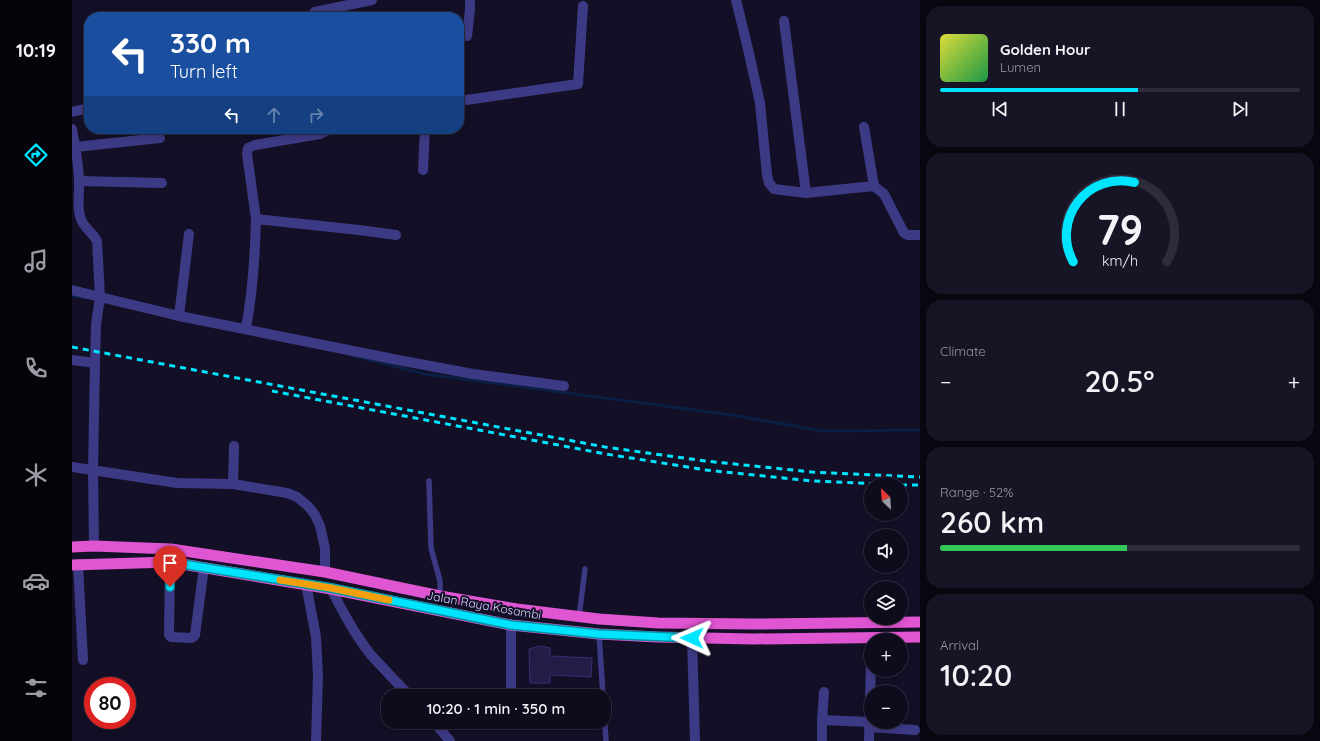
<!DOCTYPE html>
<html lang="en">
<head>
<meta charset="utf-8">
<style>
  :root { --surface:#0e0b1c; --page:#171425; --text:#f1f3f6; --muted:#9b9ba3; --line:#2e2b3b; --accent:#00e5ff }
  body { margin:0; font-family:Quicksand,sans-serif; background:var(--page); color:var(--text); height:100vh; display:flex; flex-direction:column; font-size:15px; white-space:nowrap }
  * { box-sizing:border-box; margin:0 }
  p { font-size:13px; color:var(--muted) }
  .icon { flex:none; width:22px; height:22px; fill:none; stroke:currentColor; stroke-width:2; stroke-linecap:round; stroke-linejoin:round }
  .map { position:relative; flex:1; overflow:hidden }
  .details { display:flex; flex-direction:column; gap:6px; padding:6px; background:#08060f; width:400px }
  .details>* { flex:none }
  .banner { position:absolute; left:12px; top:12px; width:380px; height:122px; border-radius:16px; box-shadow:0 2px 6px #0003,0 0 0 1px var(--line); background:#1a4fa0; color:#fff; overflow:hidden }
  .needle { width:26px; rotate:335deg }
  .fabs { position:absolute; left:792px; top:477px; display:grid; gap:8px }
  .fabs a { display:grid; place-items:center; width:44px; height:44px; border-radius:50%; background:var(--surface); box-shadow:0 2px 6px #0003,0 0 0 1px var(--line); font-size:20px }
  .speed { position:absolute; left:12px; top:677px; display:flex; gap:8px; font-size:20px; font-weight:700; text-align:center }
  .speed>* { display:grid; place-content:center; width:52px; height:52px; border-radius:50%; background:var(--surface); box-shadow:0 2px 6px #0003,0 0 0 1px var(--line); line-height:1 }
  .speed .limit { border:6px solid #d22; background:#fff; color:#111 }
  .pin { position:absolute; display:grid; place-items:center; width:34px; height:34px; color:#fff; margin:-41px -17px; border-radius:50% 50% 50% 0; rotate:-45deg; box-shadow:0 0 4px #0007 }
  .pin .icon { rotate:45deg }
  .me { position:absolute; width:44px; margin:-22px; rotate:271deg; stroke-linejoin:round; filter:drop-shadow(0 0 3px #0008) }
  .turn { display:flex; align-items:center; gap:14px; height:84px; padding:0 20px; font-size:18px }
  .turn .icon { width:52px; height:52px; stroke-width:2.5 }
  .turn b { display:block; font-size:28px; line-height:34px }
  .lanes { display:flex; align-items:center; height:38px; padding:0 20px; background:#0003; justify-content:center; gap:20px; direction:ltr }
  .lanes .off { opacity:.35 }
  .big { font-size:30px; font-weight:600; line-height:1.1 }
  .details .widget { flex:1; display:flex; flex-direction:column; justify-content:center; gap:6px; min-width:0; padding:0 14px; border-radius:16px; background:var(--page) }
  .details .dial { align-items:center; gap:0 }
  .dial svg { height:104px; overflow:visible; fill:none; stroke:var(--line); stroke-width:7; stroke-linecap:round; text-anchor:middle }
  .dial text { fill:var(--text); stroke:none }
  .song { display:flex; align-items:center; gap:12px }
  .cover { width:48px; height:48px; border-radius:6px; background:linear-gradient(135deg,hsl(60 70% 55%),hsl(140 70% 35%)) }
  .played { height:4px; border-radius:2px; background:linear-gradient(90deg,var(--accent) 55%,var(--line) 55%) }
  .keys { display:flex; justify-content:space-around; direction:ltr }
  .heat { display:flex; justify-content:space-between; align-items:center; font-size:22px; direction:ltr }
  .charge { height:6px; border-radius:3px; background:linear-gradient(90deg,#34c759 52%,var(--line) 0) }
  .trip { position:absolute; left:309px; top:689px; width:230px; height:40px; border-radius:16px; background:var(--surface); box-shadow:0 2px 6px #0003,0 0 0 1px var(--line); font-weight:600; line-height:40px; text-align:center }
  main { display:flex; flex:1; min-height:0 }
  .tabs { display:flex; flex-direction:column; width:72px; justify-content:space-around; align-items:center; background:#06040b; color:var(--muted) }
  .tabs .icon { width:28px; height:28px }
  .tabs .current { color:var(--accent) }
  .tabs b { font-size:18px; color:var(--text) }
  .map>svg:first-child { display:block }
</style>
</head>
<body>
<main>
<nav class="tabs">
<b>10:19</b>
<svg class="icon current" aria-label="directions" viewBox="0 0 24 24"><path d="M12 3l9 9-9 9-9-9zM9 14v-3h6M13 9l2 2-2 2"/></svg>
<svg class="icon" aria-label="music" viewBox="0 0 24 24"><path d="M9 18V5l10-2v13"/><circle cx="6" cy="18" r="3"/><circle cx="16" cy="16" r="3"/></svg>
<svg class="icon" aria-label="phone" viewBox="0 0 24 24"><path d="M5 4h4l2 5-3 2q2 4 5 5l2-3 5 2v4C11 20 4 13 5 4z"/></svg>
<svg class="icon" aria-label="climate" viewBox="0 0 24 24"><path d="M12 3v18M4 7l16 10M4 17L20 7"/></svg>
<svg class="icon" aria-label="car" viewBox="0 0 24 24"><path d="M5 17H2v-5l4-1 3-4h7l3 4 3 1v5h-3M9 17h6M6 11h13"/><circle cx="7" cy="17" r="2"/><circle cx="17" cy="17" r="2"/></svg>
<svg class="icon" aria-label="filters" viewBox="0 0 24 24"><path d="M4 7h16M4 17h16"/><circle cx="9" cy="7" r="2"/><circle cx="15" cy="17" r="2"/></svg>
</nav>
<div class="map">
<svg width="848" height="741" viewBox="0 0 848 741">
  <rect width="100%" height="100%" fill="#130f26"/>
  <g fill="none" stroke-linecap="round" stroke-linejoin="round">
    <!-- stream -->
    <g stroke="#0a1f44" stroke-width="3">
      <polyline points="0,296 14,298"/>
      <polyline points="279,355 353,374 660,415 751,431 848,430"/>
    </g>
  </g>
  <!-- building -->
  <polygon fill="#241b47" stroke="#3b2d73" points="468,646 478,648 478,656 520,658 519,677 478,675 478,683 458,683 457,649"/>
  <g fill="none" stroke-linecap="round" stroke-linejoin="round">
    <!-- service -->
    <g stroke="#3d3a85" stroke-width="5.5">
      <polyline points="357,481 359,548 368,581 368,596"/>
      <polyline points="507,617 513,569"/>
      <polyline points="527,634 531,696"/>
      <polyline points="532,713 534,741"/>
    </g>
    <!-- minor -->
    <g stroke="#3d3a85" stroke-width="10">
      <polyline points="664,0 676,49 688,103 695,175 697,183 702,189 734,193 802,186 812,194 832,233 836,235 848,235"/>
      <polyline points="238,17 243,12 300,0"/>
      <polyline points="712,21 734,193"/>
      <polyline points="395,36 398,9 398,0"/>
      <polyline points="387,101 506,84 511,6"/>
      <polyline points="0,112 17,108"/>
      <polyline points="792,127 802,186"/>
      <path d="M0,129C3,147 7,164 7,182C8,193 4,208 9,219C12,228 21,233 25,241L28,297L0,290"/>
      <polyline points="3,147 88,138"/>
      <polyline points="351,170 353,129"/>
      <polyline points="7,181 90,183"/>
      <polyline points="184,219 175,154 176,148 183,145 248,134 259,129"/>
      <polyline points="107,316 117,234"/>
      <path d="M174,328C181,291 183,257 184,219L287,230L324,235"/>
      <polyline points="0,360 23,363"/>
      <polyline points="0,467 105,483 161,484 215,493 225,497 236,506 243,515 248,526 253,548 253,572"/>
      <polyline points="161,484 162,446"/>
      <polyline points="22,546 21,470 23,363 24,325 28,297 107,316 321,359 401,374 492,386"/>
      <polyline points="98,562 97,635 99,637 120,638 123,635 132,567"/>
      <polyline points="6,564 11,660"/>
      <polyline points="234,584 244,637 246,676 244,741"/>
      <path d="M259,589C271,612 283,635 299,655C312,669 325,683 338,696"/>
      <polyline points="620,638 623,741"/>
      <polyline points="439,696 439,625"/>
      <polyline points="750,720 752,692"/>
      <polyline points="362,722 378,741"/>
      <polyline points="797,727 843,730"/>
      <polyline points="750,741 750,720 797,722"/>
      <polyline points="797,741 799,661"/>
    </g>
    <!-- trunk -->
    <g stroke="#e055d1" stroke-width="11">
      <polyline points="0,547 22,546 99,549 253,572 368,596 445,609 527,619 586,623 682,624 848,622"/>
      <polyline points="0,565 98,562 259,589 439,625 527,634 585,637 681,639 848,637"/>
    </g>
    <!-- rail -->
    <g stroke="#00e5ff" stroke-width="3" stroke-dasharray="6 5" stroke-linecap="butt">
      <polyline points="0,347 533,447 633,461 740,472 848,477"/>
      <polyline points="200,391 534,454 634,470 740,481 811,484"/>
      <polyline points="829,485 848,485"/>
    </g>
  </g>
  <g fill="none" stroke-linecap="round" stroke-linejoin="round">
    <defs>
      <polyline id="route" points="98,587 98,562 259,588 439,625 527,634 620,638"/>
    </defs>
    <!-- route casing -->
    <use href="#route" stroke="#0095a6" stroke-width="10"/>
    <!-- route -->
    <use href="#route" stroke="#00e5ff" stroke-width="7"/>
    <!-- slow -->
    <polyline stroke="#f59e0b" stroke-width="7" points="208,580 259,588 317,600"/>
  </g>
  <g text-anchor="middle" dominant-baseline="central" stroke-width="4" stroke-linejoin="round" paint-order="stroke">
    <!-- street labels -->
    <g font-size="12" fill="#d9d4ff" stroke="#130f26">
      <text transform="translate(412 605) rotate(10)">Jalan Raya Kosambi</text>
    </g>
  </g>
</svg>
<div class="fabs">
<a><svg class="needle" viewBox="-14 -14 28 28"><path d="M0-13l5 13h-10z" fill="#e53935"/><path d="M0 13l5-13h-10z" fill="#9b9ba3"/></svg></a>
<a><svg class="icon" aria-label="sound" viewBox="0 0 24 24"><path d="M4 9h4l5-4v14l-5-4H4zM17 9q2 3 0 6"/></svg></a>
<a><svg class="icon" aria-label="layers" viewBox="0 0 24 24"><path d="M12 4l9 5-9 5-9-5zM3 14l9 5 9-5"/></svg></a>
<a>+</a>
<a>−</a>
</div>
<div class="speed"><div class="limit">80</div></div>
<div class="pin" style="left:98px;top:587px;background:#d93025"><svg class="icon" aria-label="arrive" viewBox="0 0 24 24"><path d="M6 21V4h12l-3 4 3 4H6"/></svg></div>
<svg class="me" style="left:620px;top:638px" viewBox="-20 -20 40 40"><path d="M0-17L14 15 0 8-14 15z" fill="#00e5ff" stroke="#fff" stroke-width="4"/></svg>
<div class="trip">10:20 · 1 min · 350 m</div>
<div class="banner">
<div class="turn"><svg class="icon" aria-label="left" viewBox="0 0 24 24"><path d="M17 20v-9H6M10 6l-5 5 5 5"/></svg><div><b>330 m</b>Turn left</div></div>
<div class="lanes"><svg class="icon" aria-label="left" viewBox="0 0 24 24"><path d="M17 20v-9H6M10 6l-5 5 5 5"/></svg><svg class="icon off" aria-label="ahead" viewBox="0 0 24 24"><path d="M12 20V5M6 11l6-6 6 6"/></svg><svg class="icon off" aria-label="right" viewBox="0 0 24 24"><path d="M7 20v-9h11M14 6l5 5-5 5"/></svg></div>
</div>
</div>
<section class="details">
<div class="widget">
<div class="song"><i class="cover"></i><div><b>Golden Hour</b><p>Lumen</p></div></div>
<div class="played"></div>
<div class="keys"><svg class="icon" aria-label="previous" viewBox="0 0 24 24"><path d="M18 5L8 12l10 7zM5 5v14"/></svg><svg class="icon" aria-label="pause" viewBox="0 0 24 24"><path d="M8 5v14M16 5v14"/></svg><svg class="icon" aria-label="next" viewBox="0 0 24 24"><path d="M6 5l10 7-10 7zM19 5v14"/></svg></div>
</div>
<div class="widget dial"><svg viewBox="0 0 100 80">
<path d="M14 69A42 42 0 1 1 86 69"/>
<path d="M14 69A42 42 0 0 1 61 8" stroke="#00e5ff"/>
<text x="50" y="56" font-size="32" font-weight="700">79</text>
<text x="50" y="72" font-size="11">km/h</text>
</svg></div>
<div class="widget"><p>Climate</p>
<div class="heat"><a>−</a><b class="big">20.5°</b><a>+</a></div>
</div>
<div class="widget"><p>Range · 52%</p><b class="big">260 km</b><div class="charge"></div></div>
<div class="widget"><p>Arrival</p><b class="big">10:20</b></div>
</section>
</main>
</body>
</html>
